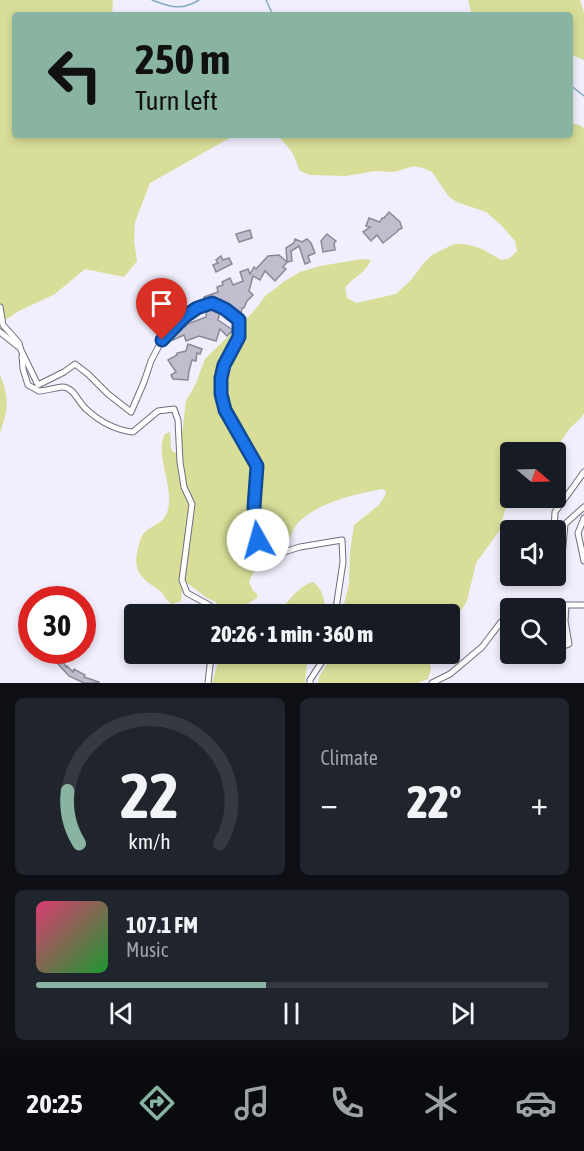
<!DOCTYPE html>
<html lang="en">
<head>
<meta charset="utf-8">
<style>
  :root { --surface:#171b24; --page:#20242c; --text:#f1f3f6; --muted:#9ea1a6; --line:#363941; --accent:#88b4a1 }
  body { margin:0; font-family:"Asap Condensed",sans-serif; background:var(--page); color:var(--text); height:100vh; display:flex; flex-direction:column; font-size:22px; white-space:nowrap }
  * { box-sizing:border-box; margin:0 }
  p { font-size:20px; color:var(--muted) }
  .icon { flex:none; width:33px; height:33px; fill:none; stroke:currentColor; stroke-width:2; stroke-linecap:round; stroke-linejoin:round }
  .map { position:relative; height:683px; overflow:hidden }
  .drawer { display:flex; flex-direction:column; gap:15px; padding:15px; background:#0d0f14; flex:1 }
  .drawer>* { flex:none }
  .top-card { position:absolute; left:12px; top:12px; width:561px; height:126px; border-radius:6px; box-shadow:0 3px 9px #0003; background:#88b4a1; color:#111; overflow:hidden }
  .needle { width:39px; rotate:109deg }
  .tools { position:absolute; left:500px; top:442px; display:grid; gap:12px }
  .tools a { display:grid; place-items:center; width:66px; height:66px; border-radius:6px; background:var(--surface); box-shadow:0 3px 9px #0003; font-size:30px }
  .speed { position:absolute; left:18px; top:586px; display:flex; gap:12px; font-size:30px; font-weight:700; text-align:center }
  .speed>* { display:grid; place-content:center; width:78px; height:78px; border-radius:50%; background:var(--surface); box-shadow:0 3px 9px #0003; line-height:1 }
  .speed .limit { border:9px solid #d22; background:#fff; color:#111 }
  .pin { position:absolute; display:grid; place-items:center; width:51px; height:51px; color:#fff; margin:-62px -26px; border-radius:50% 50% 50% 0; rotate:-45deg; box-shadow:0 0 6px #0007 }
  .pin .icon { rotate:45deg }
  .me { position:absolute; width:66px; margin:-33px; rotate:353deg; stroke-linejoin:round; filter:drop-shadow(0 0 4px #0008) }
  .turn { display:flex; align-items:center; gap:21px; height:126px; padding:0 24px; font-size:27px }
  .turn .icon { width:78px; height:78px; stroke-width:2.5 }
  .turn b { display:block; font-size:42px; line-height:51px }
  .big { font-size:45px; font-weight:800; line-height:1.1 }
  .drawer .card { flex:1; display:flex; flex-direction:column; justify-content:center; gap:9px; min-width:0; padding:0 21px; border-radius:9px; background:var(--page) }
  .drawer .dial { align-items:center; gap:0 }
  .dial svg { height:156px; overflow:visible; fill:none; stroke:var(--line); stroke-width:7; stroke-linecap:round; text-anchor:middle }
  .dial text { fill:var(--text); stroke:none }
  .song { display:flex; align-items:center; gap:18px }
  .cover { width:72px; height:72px; border-radius:9px; background:linear-gradient(135deg,hsl(340 70% 55%),hsl(130 70% 35%)) }
  .played { height:6px; border-radius:3px; background:linear-gradient(90deg,var(--accent) 45%,var(--line) 45%) }
  .keys { display:flex; justify-content:space-around; direction:ltr }
  .heat { display:flex; justify-content:space-between; align-items:center; font-size:33px; direction:ltr }
  .drawer .tiles { flex:1; display:grid; gap:15px; grid-template-columns:1fr 1fr }
  .card:last-child { grid-column:span 2 }
  .trip { position:absolute; left:124px; top:604px; width:336px; height:60px; border-radius:6px; background:var(--surface); box-shadow:0 3px 9px #0003; font-weight:800; line-height:60px; text-align:center }
  .menu { display:flex; height:96px; justify-content:space-around; align-items:center; background:#090b0e; color:var(--muted) }
  .menu .icon { width:42px; height:42px }
  .menu .active { color:var(--accent) }
  .menu b { font-size:27px; color:var(--text) }
  .map>svg:first-child { display:block }
</style>
</head>
<body>
<div class="map">
<svg width="584" height="683" viewBox="0 0 584 683">
  <rect width="100%" height="100%" fill="#f1eefd"/>
  <!-- green -->
  <g fill="#d8de98">
    <polygon points="0,0 113,0 112,15 15,15 15,135 235,135 150,183 135,222 134,241 137,261 124,277 85,269 55,294 19,311 2,322 0,335"/>
    <polygon points="468,0 580,0 584,13 584,60 570,54 570,15 472,15"/>
    <path d="M570,122L582,126L584,129V413L581,418L570,428L559,444L549,453H510V498H514L505,510L500,530L476,563L467,601L450,628V615H341L349,584L350,552L354,525L379,505L385,496L386,491L382,489C356,494 315,503 297,524C293,529 291,536 288,541L264,548L262,534L253,542C255,548 259,557 258,563C258,566 251,576 249,582L253,591L257,593V598L244,606L239,614L240,615H224L216,602L207,598L187,583L182,591L181,601L172,604C166,601 165,595 160,591C141,578 131,571 139,545C140,541 141,536 144,533C158,520 167,525 169,502C171,483 155,450 165,434L170,432L171,448L173,452L178,453L181,443L186,401L196,383L205,359L254,311L266,295L275,289L283,282L300,272L320,266L362,259L371,260C366,273 353,277 345,288L347,298L356,303L396,294L411,280L424,263L432,255L454,244H464L473,246L482,249L501,260L510,258L517,251L515,241L501,225L486,212L457,202L449,197L432,172L423,168L414,166L394,172L375,171L346,176L310,175L300,171L292,152L278,135H570Z"/>
    <path d="M0,375C10,400 8,408 0,433Z"/>
    <path d="M313,582C323,588 326,604 325,615H274C286,606 298,585 313,582Z"/>
    <polygon points="220,654 311,654 307,664 305,683 212,683"/>
    <polygon points="333,654 428,654 431,669 428,679 417,683 318,683 319,677"/>
  </g>
  <g fill="none" stroke-linecap="round" stroke-linejoin="round">
    <!-- stream -->
    <g stroke="#84aabf" stroke-width="1.5">
      <path d="M152,0C170,7 181,11 199,0"/>
      <polyline points="266,0 273,15"/>
      <polyline points="570,85 584,96"/>
    </g>
  </g>
  <!-- building -->
  <g fill="#c0bdcf" stroke="#8a8899" stroke-width="1.5">
    <polygon points="389,212 400,222 402,228 398,230 398,231 383,243 377,235 371,241 363,232 370,227 366,226 369,218 380,222 382,218 384,218"/>
    <polygon points="250,230 252,238 239,242 236,234"/>
    <polygon points="327,234 336,241 334,243 335,250 323,252 321,241"/>
    <polygon points="295,239 302,242 307,239 311,243 315,253 308,256 310,262 305,264 299,246 291,251 292,261 287,262 286,248 294,243"/>
    <polygon points="279,255 287,262 283,267 286,269 275,281 265,271 260,280 253,276 249,291 253,295 247,301 244,308 242,308 241,315 228,305 214,299 205,300 204,297 218,292 217,287 223,285 222,282 230,278 233,285 243,281 240,272 248,269 250,274 254,267 256,269 268,256"/>
    <polygon points="221,256 223,260 229,258 232,264 216,272 213,265 218,263 216,260"/>
    <polygon points="212,308 220,312 218,320 233,330 227,336 220,329 216,341 199,336 186,341 184,335 173,340 171,337 179,329 186,326 185,325 206,317 207,309"/>
    <polygon points="188,344 202,349 200,354 197,353 196,361 192,360 189,371 188,380 173,379 171,375 176,372 168,360 177,355 177,353 186,351"/>
    <polygon points="64,663 66,667 67,666 73,672 74,669 85,675 84,677 99,682 99,683 84,683 69,676 58,664"/>
  </g>
  <g fill="none" stroke-linecap="round" stroke-linejoin="round">
    <defs>
      <g id="minor">
        <polyline points="0,307 3,325 19,343 20,347"/>
        <polyline points="0,332 20,348 38,385 64,372 75,364 88,374 108,394 131,412 144,382 151,361 162,340 184,317 197,307 212,303 225,309 239,320 239,337 224,365 221,378 221,394 225,410 257,466 254,507 258,540 268,557 300,547 342,540 343,562 335,615"/>
        <path d="M22,356L23,369L28,385L39,391C45,391 58,387 62,387C74,387 78,402 86,409C99,421 115,430 133,432L158,411L174,409L178,420L180,462L184,487L192,504L182,580L187,593L209,605L219,615"/>
        <polyline points="584,518 578,533 584,561"/>
        <polyline points="554,531 555,512 584,472"/>
        <polyline points="555,548 562,556 565,524 584,507"/>
        <polyline points="555,647 558,648 569,644 565,621 566,605 584,605"/>
        <polyline points="208,683 210,665 213,654"/>
        <polyline points="310,683 310,680 327,654"/>
        <polyline points="432,683 450,674 482,647 501,622 510,619"/>
      </g>
    </defs>
    <!-- minor casing -->
    <use href="#minor" stroke="#706d7d" stroke-width="7"/>
    <!-- minor -->
    <use href="#minor" stroke="#fff" stroke-width="5"/>
  </g>
  <g fill="none" stroke-linecap="round" stroke-linejoin="round">
    <defs>
      <polyline id="route" points="162,340 184,317 197,308 212,303 225,309 239,320 239,337 224,365 221,378 221,394 225,410 257,466 254,507 258,540"/>
    </defs>
    <!-- route casing -->
    <use href="#route" stroke="#114b97" stroke-width="15"/>
    <!-- route -->
    <use href="#route" stroke="#1a73e8" stroke-width="10"/>
  </g>
</svg>
<div class="tools">
<a><svg class="needle" viewBox="-14 -14 28 28"><path d="M0-13l5 13h-10z" fill="#e53935"/><path d="M0 13l5-13h-10z" fill="#9ea1a6"/></svg></a>
<a><svg class="icon" aria-label="sound" viewBox="0 0 24 24"><path d="M4 9h4l5-4v14l-5-4H4zM17 9q2 3 0 6"/></svg></a>
<a><svg class="icon" aria-label="search" viewBox="0 0 24 24"><circle cx="10" cy="10" r="6"/><path d="M15 15l6 6"/></svg></a>
</div>
<div class="speed"><div class="limit">30</div></div>
<div class="pin" style="left:162px;top:340px;background:#d93025"><svg class="icon" aria-label="arrive" viewBox="0 0 24 24"><path d="M6 21V4h12l-3 4 3 4H6"/></svg></div>
<svg class="me" style="left:258px;top:540px" viewBox="-20 -20 40 40"><circle r="19" fill="#fff"/><path d="M0-13L10 11 0 6-10 11z" fill="#1a73e8"/></svg>
<div class="trip">20:26 · 1 min · 360 m</div>
<div class="top-card">
<div class="turn"><svg class="icon" aria-label="left" viewBox="0 0 24 24"><path d="M17 20v-9H6M10 6l-5 5 5 5"/></svg><div><b>250 m</b>Turn left</div></div>
</div>
</div>
<section class="drawer">
<div class="tiles">
<div class="card dial"><svg viewBox="0 0 100 80">
<path d="M14 69A42 42 0 1 1 86 69"/>
<path d="M14 69A42 42 0 0 1 8 42" stroke="#88b4a1"/>
<text x="50" y="56" font-size="32" font-weight="700">22</text>
<text x="50" y="72" font-size="11">km/h</text>
</svg></div>
<div class="card"><p>Climate</p>
<div class="heat"><a>−</a><b class="big">22°</b><a>+</a></div>
</div>
<div class="card">
<div class="song"><i class="cover"></i><div><b>107.1 FM</b><p>Music</p></div></div>
<div class="played"></div>
<div class="keys"><svg class="icon" aria-label="previous" viewBox="0 0 24 24"><path d="M18 5L8 12l10 7zM5 5v14"/></svg><svg class="icon" aria-label="pause" viewBox="0 0 24 24"><path d="M8 5v14M16 5v14"/></svg><svg class="icon" aria-label="next" viewBox="0 0 24 24"><path d="M6 5l10 7-10 7zM19 5v14"/></svg></div>
</div>
</div>
</section>
<nav class="menu">
<b>20:25</b>
<svg class="icon active" aria-label="directions" viewBox="0 0 24 24"><path d="M12 3l9 9-9 9-9-9zM9 14v-3h6M13 9l2 2-2 2"/></svg>
<svg class="icon" aria-label="music" viewBox="0 0 24 24"><path d="M9 18V5l10-2v13"/><circle cx="6" cy="18" r="3"/><circle cx="16" cy="16" r="3"/></svg>
<svg class="icon" aria-label="phone" viewBox="0 0 24 24"><path d="M5 4h4l2 5-3 2q2 4 5 5l2-3 5 2v4C11 20 4 13 5 4z"/></svg>
<svg class="icon" aria-label="climate" viewBox="0 0 24 24"><path d="M12 3v18M4 7l16 10M4 17L20 7"/></svg>
<svg class="icon" aria-label="car" viewBox="0 0 24 24"><path d="M5 17H2v-5l4-1 3-4h7l3 4 3 1v5h-3M9 17h6M6 11h13"/><circle cx="7" cy="17" r="2"/><circle cx="17" cy="17" r="2"/></svg>
</nav>
</body>
</html>
